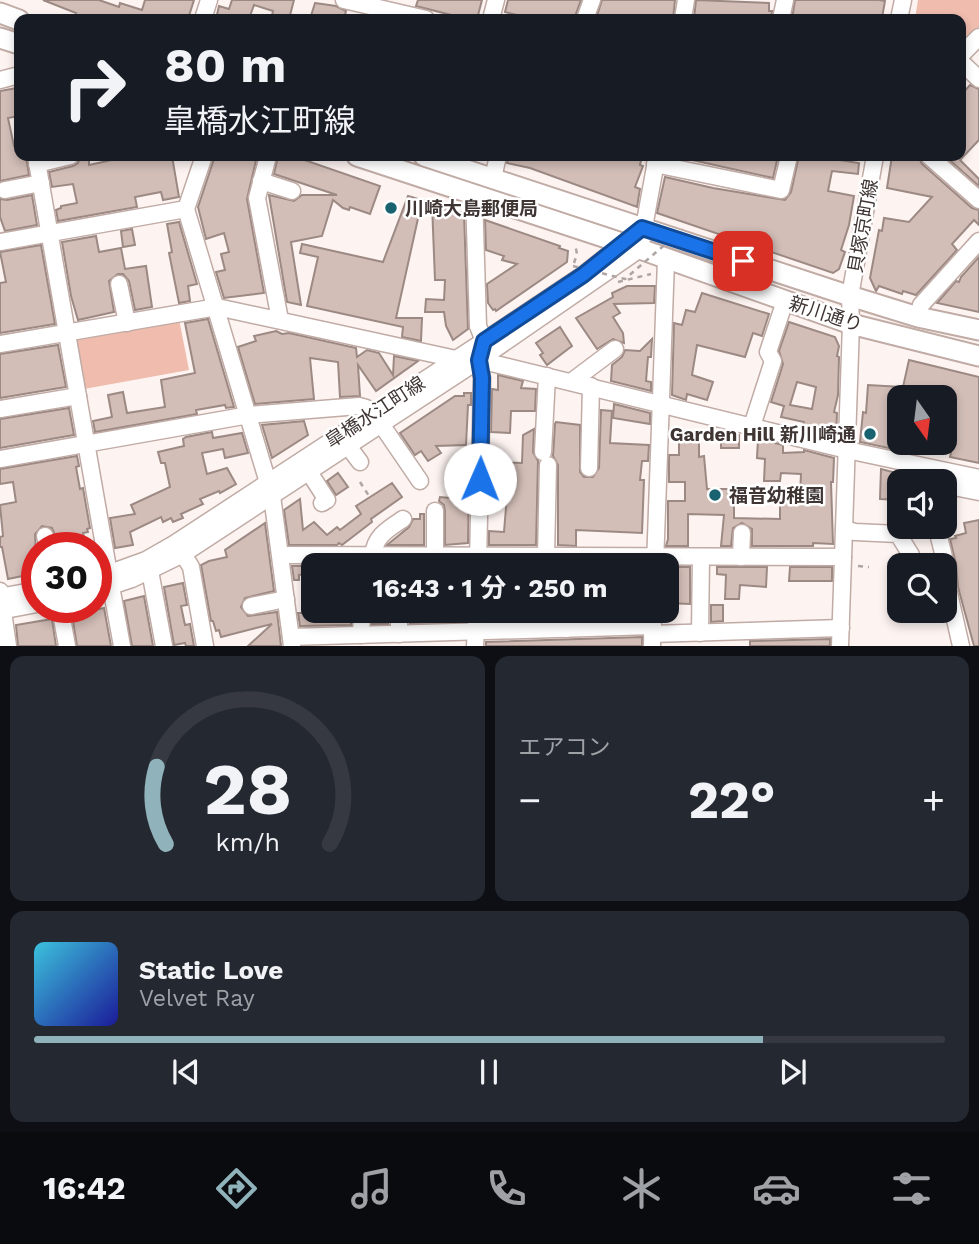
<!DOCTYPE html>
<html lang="ja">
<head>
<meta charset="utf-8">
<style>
  :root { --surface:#171b24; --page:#242831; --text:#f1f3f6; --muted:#9ea1a6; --line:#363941; --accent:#90b2ba }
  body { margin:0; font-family:"Work Sans","Noto Sans JP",sans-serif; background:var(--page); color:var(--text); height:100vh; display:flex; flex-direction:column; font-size:26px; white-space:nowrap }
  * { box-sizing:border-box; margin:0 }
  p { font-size:23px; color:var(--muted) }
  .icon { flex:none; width:38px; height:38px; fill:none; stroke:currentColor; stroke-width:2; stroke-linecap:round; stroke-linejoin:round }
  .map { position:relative; height:646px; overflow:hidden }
  .drawer { display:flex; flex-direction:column; gap:10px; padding:10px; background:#0d0f14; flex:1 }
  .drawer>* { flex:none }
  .hud { position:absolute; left:14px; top:14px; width:952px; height:147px; border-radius:14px; box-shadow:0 4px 10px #0003; background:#171b24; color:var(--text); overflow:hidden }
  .needle { width:46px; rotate:166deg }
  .tools { position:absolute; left:887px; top:385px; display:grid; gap:14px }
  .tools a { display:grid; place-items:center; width:70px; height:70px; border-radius:14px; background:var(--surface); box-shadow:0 4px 10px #0003; font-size:35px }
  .speed { position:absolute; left:21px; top:532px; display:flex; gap:14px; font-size:35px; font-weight:700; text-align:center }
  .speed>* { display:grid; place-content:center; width:91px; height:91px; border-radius:50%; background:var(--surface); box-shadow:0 4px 10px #0003; line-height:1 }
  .speed .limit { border:10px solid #d22; background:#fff; color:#111 }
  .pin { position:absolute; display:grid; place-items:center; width:60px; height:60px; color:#fff; margin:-30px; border-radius:14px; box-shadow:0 4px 10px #0006 }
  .me { position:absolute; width:77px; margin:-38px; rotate:1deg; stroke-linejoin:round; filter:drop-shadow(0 0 5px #0008) }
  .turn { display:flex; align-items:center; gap:24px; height:147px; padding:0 35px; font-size:32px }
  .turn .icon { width:91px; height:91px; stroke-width:2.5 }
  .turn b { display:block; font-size:49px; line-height:60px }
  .big { font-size:52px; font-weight:700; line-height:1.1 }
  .drawer .widget { flex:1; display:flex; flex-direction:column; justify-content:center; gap:10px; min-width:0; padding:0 24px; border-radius:14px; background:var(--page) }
  .drawer .dial { align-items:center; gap:0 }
  .dial svg { height:182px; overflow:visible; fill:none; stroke:var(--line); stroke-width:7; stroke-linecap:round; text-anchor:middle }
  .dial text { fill:var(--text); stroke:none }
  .song { display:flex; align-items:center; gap:21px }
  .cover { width:84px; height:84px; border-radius:10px; background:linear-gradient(135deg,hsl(190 70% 55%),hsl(240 70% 35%)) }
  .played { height:7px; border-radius:4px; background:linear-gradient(90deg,var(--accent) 80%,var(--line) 80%) }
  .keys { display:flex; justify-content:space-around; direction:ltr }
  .heat { display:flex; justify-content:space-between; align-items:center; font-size:38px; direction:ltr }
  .drawer .tiles { flex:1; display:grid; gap:10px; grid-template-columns:1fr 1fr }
  .widget:last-child { grid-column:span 2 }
  .trip { position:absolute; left:301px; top:553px; width:378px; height:70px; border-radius:14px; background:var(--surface); box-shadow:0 4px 10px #0003; font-weight:700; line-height:70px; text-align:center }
  .dock { display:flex; height:112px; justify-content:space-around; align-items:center; background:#090b0e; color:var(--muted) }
  .dock .icon { width:49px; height:49px }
  .dock .selected { color:var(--accent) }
  .dock b { font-size:32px; color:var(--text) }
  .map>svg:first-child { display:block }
</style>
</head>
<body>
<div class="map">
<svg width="979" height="646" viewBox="0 0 979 646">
  <rect width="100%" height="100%" fill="#fdf4f1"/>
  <!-- green -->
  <g fill="#efbcae">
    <polygon points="918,0 979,0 979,30 961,46 961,19 915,19"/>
    <polygon points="179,319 189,370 84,389 75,339"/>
  </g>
  <!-- building -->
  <g fill="#d2bdb7" stroke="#9c8983" stroke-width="2" fill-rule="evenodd">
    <polygon points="43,0 99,0 119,7 120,3 142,10 145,0 194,0 188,19 81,19 74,17 76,13"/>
    <polygon points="232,0 294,0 289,19 271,19 273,11 254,5 250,16 255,17 254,19 216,19 219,6 229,9"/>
    <polygon points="418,0 482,0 477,19 458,19 459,17 416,6"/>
    <polygon points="508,0 581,0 574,19 525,19 525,17 505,12"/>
    <polygon points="602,0 675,0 673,19 596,19"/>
    <polygon points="696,0 769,3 769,11 772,11 771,19 694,19"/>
    <polygon points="795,0 879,0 885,1 882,18 878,17 878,19 792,19"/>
    <polygon points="315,3 336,6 346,11 344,19 310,19"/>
    <polygon points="970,85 979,89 979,140 960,160 979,179 979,186 945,156 961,156 961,95"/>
    <polygon points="17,88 19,116 8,118 14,146 19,146 19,156 26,156 29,175 0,181 0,91"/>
    <polygon points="80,156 89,156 89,165 121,158 121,156 172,156 179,197 163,200 161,192 135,197 137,207 58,221 56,210 61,208 61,206 77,203 73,184 52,187 49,172 73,166 78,163"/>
    <polygon points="215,156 257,156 247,199 264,293 224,298 216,272 225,270 221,254 229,252 224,233 206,239 198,207"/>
    <polygon points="278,156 293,156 380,186 370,214 350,207 349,210 343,208 333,200 322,236 291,242 301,305 287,302 269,195 294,201 302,195 337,195 274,174"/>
    <polygon points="508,156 642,156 640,165 643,166 635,187 640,189 637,207 530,168 507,163"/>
    <polygon points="674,156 778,156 773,178"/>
    <polygon points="799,156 840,156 839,160 859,163 858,174 832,171 828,191 854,196 849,225 841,250 845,252 839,269 833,273 657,213 665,177 713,188 785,200 791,192"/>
    <polygon points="892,156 919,158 922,164 972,208 979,210 979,225 974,220 952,244 957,250 916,295 903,291 902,294 879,286 876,291 870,278 879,230 882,231 884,218 909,222 932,197 887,188"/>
    <polygon points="32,195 37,225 5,231 0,217 0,199 7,200"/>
    <polygon points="408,196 428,202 425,214 419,214 396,318 422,318 421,341 402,337 403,327 307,306 318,257 300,253 302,244 383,262"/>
    <polygon points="432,204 464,213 468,329 453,340 446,326 444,312 425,312 426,299 444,300 445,280 435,280"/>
    <polygon points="485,220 560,246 559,248 568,251 567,262 496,311 495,309 493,310 488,303 487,284 517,264 502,260 504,256 486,250"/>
    <polygon points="179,222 197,284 188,286 190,301 179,303 169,253 172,252 167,224"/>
    <polygon points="132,229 135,245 123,247 121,231"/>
    <polygon points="96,236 99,252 121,248 125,269 146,266 152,307 135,310 129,281 123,274 118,274 109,281 114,312 78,320 71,296 62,242"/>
    <polygon points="41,245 55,324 0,333 0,283 6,282 0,252"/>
    <polygon points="979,257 979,312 937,303 956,281 959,282 961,277"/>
    <polygon points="627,286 655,286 654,303 614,304 620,313 613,317 623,333 624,343 613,339 597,349 576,318 613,297 612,293"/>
    <polygon points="702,293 769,314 762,336 753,333 745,357 697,345 692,375 713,382 707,400 687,394 686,400 672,395 674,323 682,325 686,310 695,312"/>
    <polygon points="208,319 234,407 226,408 225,405 196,410 197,414 95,432 93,421 112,417 108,395 123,392 127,413 165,407 161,380 195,373 185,323"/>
    <path d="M789,322L835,337L839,346L837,356L839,357L838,395L834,412L837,413L836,437L803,428L804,422L781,417L784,406L771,402L783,364L779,351ZM797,382L816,387L812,409L790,405Z"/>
    <polygon points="560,327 572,346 547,365 540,355 543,353 536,343"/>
    <polygon points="276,331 282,334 289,333 356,348 357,357 367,350 379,353 393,375 394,356 418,361 376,391 358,365 360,396 340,397 338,362 310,358 314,399 255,404 238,347 256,341 254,336"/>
    <polygon points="652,339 651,357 648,357 646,381 651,382 651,391 611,381 612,365 622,357 625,350 640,351"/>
    <polygon points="58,345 66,387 0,398 0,354"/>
    <polygon points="909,360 979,377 979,463 950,457 954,439 945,437 945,397 932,397 932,393 913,389 911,397 900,397 898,450 860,442 863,412 866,413 868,385 903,387"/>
    <polygon points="498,375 523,381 521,388 536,389 535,411 511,411 510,433 491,432 492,389 498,390"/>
    <polygon points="464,393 471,393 471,405 468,405 466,445 436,446 441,453 428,461 421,451 415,455 400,433 455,396 464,396"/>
    <polygon points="614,404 650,413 650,424 613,418"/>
    <polygon points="69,408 74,435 0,448 0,419"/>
    <polygon points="601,410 612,411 610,443 649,445 648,461 642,461 640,480 644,480 642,533 576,530 576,546 558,545 558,465 553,456 555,424 556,422 580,425 580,472 584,477 593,477 599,468"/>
    <polygon points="304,421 308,435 272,458 262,425"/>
    <polygon points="534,429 533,452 538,461 536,545 489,545 489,531 504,532 507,495 490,495 491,462 522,463 523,435"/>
    <polygon points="212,432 213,438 242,433 248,453 225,458 223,449 202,453 207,474 227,468 236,484 220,493 219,491 200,499 203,504 181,514 183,518 173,522 171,518 163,522 161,517 130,532 133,545 115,548 110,518 135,514 131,505 170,487 165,463 161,463 158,452 184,446 183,439 186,437"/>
    <polygon points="679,433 699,433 699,457 704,456 707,489 734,489 734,518 780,519 780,495 800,495 801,474 781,473 780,481 764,481 765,459 757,458 758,439 783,445 783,453 804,452 804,450 834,458 833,482 831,482 833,544 813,543 813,546 752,546 752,529 742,523 733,528 731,546 721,546 724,515 688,514 688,546 666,546 668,539 668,501 685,501 685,482 669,482 669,455 679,455"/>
    <rect x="721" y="435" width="18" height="13"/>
    <polygon points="77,456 79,466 76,467 80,489 83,488 90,528 87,529 88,532 83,533 86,546 66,548 65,539 57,540 52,528 42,526 35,534 37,573 8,579 2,547 0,547 0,537 3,536 0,505 16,502 13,482 0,484 0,469"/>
    <polygon points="881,469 900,474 900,500 880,499"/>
    <polygon points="338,473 348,487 336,495 327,481"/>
    <polygon points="467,476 469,476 468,543 445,545 445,511 444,505 439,501 440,497 450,498 450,488"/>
    <polygon points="392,483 402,497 371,519 372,522 342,545 339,543 337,545 289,545 284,510 300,499 303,530 314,522 327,535 337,527 340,530 361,514 356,506"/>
    <polygon points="420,514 424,514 424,545 387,545 409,527 413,519 420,519"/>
    <polygon points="979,520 979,646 974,646 958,587 956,564 950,539 956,538 955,536 966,533 964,523"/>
    <polygon points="265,523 274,591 245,598 241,607 248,616 277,612 281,646 248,646 272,624 221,637 219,630 216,631 213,621 211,621 201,565 209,561 227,557 225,550"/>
    <polygon points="292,566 311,566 312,570 309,573 299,575 299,580 294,580"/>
    <polygon points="667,567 690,567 690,604 667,603"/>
    <polygon points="717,567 767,567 766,587 740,585 739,599 725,599 726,575 717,574"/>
    <polygon points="790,567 832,567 832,581 789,581"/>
    <polygon points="183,583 187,605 181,606 185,625 190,624 194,646 186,646 185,643 174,645 164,587"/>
    <polygon points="144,596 153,646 132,646 124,601"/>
    <polygon points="711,605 723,605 723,621 711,622"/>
    <polygon points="104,608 111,646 77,646 72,615"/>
    <polygon points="313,609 313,611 351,612 351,625 300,626 298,613 302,613 302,610"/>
    <polygon points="380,611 389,611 388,624 372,624 372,615 380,615"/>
    <polygon points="410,611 447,611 447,622 410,623"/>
    <polygon points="538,611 556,611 556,618 487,621 489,612"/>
    <polygon points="577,611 628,611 627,616 577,618"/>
    <polygon points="52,619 56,646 18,646 16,625"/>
    <polygon points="642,637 642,646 486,646 486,642"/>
    <polygon points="830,639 830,646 750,646 750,641"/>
  </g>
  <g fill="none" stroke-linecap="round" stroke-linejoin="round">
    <defs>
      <g id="minor">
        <polyline points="344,0 426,19"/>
        <polyline points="203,19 209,0"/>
        <polyline points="491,19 496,0"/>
        <polyline points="585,19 592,0"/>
        <polyline points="683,19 686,0"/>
        <polyline points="781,19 785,0"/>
        <polyline points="899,19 903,0"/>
        <polyline points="961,55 979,37"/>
        <polyline points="961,62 979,79"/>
        <polyline points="0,80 19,75"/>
        <polyline points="36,156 109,574"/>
        <polyline points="204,156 186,209 272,496 292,646"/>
        <polyline points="268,156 257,198 280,320"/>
        <polyline points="929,156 979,200"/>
        <polyline points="37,164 70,156"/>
        <polyline points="655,164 781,190 789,156"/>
        <polyline points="493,178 498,156"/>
        <polyline points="261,181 292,191"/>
        <polyline points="5,190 41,183"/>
        <polyline points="474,194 478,326 484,341 479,360 482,378 478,563"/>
        <polyline points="0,242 186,209"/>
        <polyline points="119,284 127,323"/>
        <polyline points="918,317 921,305 979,241"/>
        <polyline points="0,344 217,307 456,359 479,360 847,450 979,478"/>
        <polyline points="571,382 615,349"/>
        <polyline points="0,409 78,396"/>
        <polyline points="381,424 420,481"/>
        <polyline points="752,426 773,361 768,352 785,301"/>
        <polyline points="348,446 360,462"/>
        <polyline points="543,452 547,376"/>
        <polyline points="0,459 249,415 359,406 366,408 372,414"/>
        <polyline points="589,468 591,386"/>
        <polyline points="309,472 327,500 322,503"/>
        <polyline points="945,487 949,486 979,492"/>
        <polyline points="917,527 930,527 938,533 946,565 945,569"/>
        <polyline points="844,529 855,532 898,534 911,555 913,565"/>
        <polyline points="45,536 48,548"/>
        <polyline points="183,554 191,567 205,646"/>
        <polyline points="281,555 843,557"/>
        <path d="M373,555C375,536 388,529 403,519"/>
        <polyline points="435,555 435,511"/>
        <polyline points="546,556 548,465"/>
        <polyline points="741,557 742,533"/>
        <polyline points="655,565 666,260"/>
        <polyline points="946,565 948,589 961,646"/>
        <polyline points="150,571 164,646"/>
        <polyline points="96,578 146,560 174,544 484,341 583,275 630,238"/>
        <polyline points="111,586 122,646"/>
        <polyline points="0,591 8,646"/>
        <polyline points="96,591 132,579 183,554 479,360 640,249 657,156"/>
        <polyline points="0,597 37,590"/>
        <polyline points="251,606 286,599"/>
        <polyline points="60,607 67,646"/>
        <polyline points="0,611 37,604"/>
        <polyline points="566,629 567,611"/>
        <polyline points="700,633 701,557"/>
        <polyline points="399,634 399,611"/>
        <polyline points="652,634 841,628"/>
        <polyline points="361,635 362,612"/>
        <polyline points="291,637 653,626"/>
        <polyline points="475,646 477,611"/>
        <polyline points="652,646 653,611"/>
        <polyline points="840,646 851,324 850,296 875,156"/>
      </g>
      <g id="major">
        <polyline points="0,13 19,20"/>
        <polyline points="0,38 19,44"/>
        <polyline points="357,156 640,249 851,324 979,356"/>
        <polyline points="424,156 850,296 918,317 979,330"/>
      </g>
    </defs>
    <!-- minor casing -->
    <use href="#minor" stroke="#c0aba5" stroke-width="19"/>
    <!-- major casing -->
    <use href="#major" stroke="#c0aba5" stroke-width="23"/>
    <!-- path -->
    <g stroke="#afa6a4" stroke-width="2.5" stroke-dasharray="5 5" stroke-linecap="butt">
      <polyline points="574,263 577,254 575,244"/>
      <polyline points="618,282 651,274"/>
      <polyline points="360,482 369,496"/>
      <polyline points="858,566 869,567"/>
    </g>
    <!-- minor -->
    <use href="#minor" stroke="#fff" stroke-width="16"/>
    <!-- major -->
    <use href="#major" stroke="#fff" stroke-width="19"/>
    <!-- path-bridge -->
    <polyline stroke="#afa6a4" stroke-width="2.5" stroke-dasharray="5 5" stroke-linecap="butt" points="573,266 625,279 683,229"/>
  </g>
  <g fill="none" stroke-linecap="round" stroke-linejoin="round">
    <defs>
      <polyline id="route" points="480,479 482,378 479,360 484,341 583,275 642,228 743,261"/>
    </defs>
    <!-- route casing -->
    <use href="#route" stroke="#114b97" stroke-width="18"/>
    <!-- route -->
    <use href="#route" stroke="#1a73e8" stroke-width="12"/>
  </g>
  <!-- markers -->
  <g fill="#196370" stroke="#fff" stroke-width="2.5">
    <circle cx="391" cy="208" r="7"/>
    <circle cx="870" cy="434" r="7"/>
    <circle cx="715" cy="495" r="7"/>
  </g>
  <g text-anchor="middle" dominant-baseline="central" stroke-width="5" stroke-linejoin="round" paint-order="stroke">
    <!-- poi labels -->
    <g font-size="19" font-weight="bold" fill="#3f3634" stroke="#fff" text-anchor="start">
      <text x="405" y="208">川崎大島郵便局</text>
      <text x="856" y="434" text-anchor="end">Garden Hill 新川崎通</text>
      <text x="729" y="495">福音幼稚園</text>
    </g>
    <!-- street labels -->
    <g font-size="19" fill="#3f3634" stroke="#fff">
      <text transform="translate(863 226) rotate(-80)">貝塚京町線</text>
      <text transform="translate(826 314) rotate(18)">新川通り</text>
      <text transform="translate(375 412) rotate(-33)">皐橋水江町線</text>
    </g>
  </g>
</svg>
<div class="tools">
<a><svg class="needle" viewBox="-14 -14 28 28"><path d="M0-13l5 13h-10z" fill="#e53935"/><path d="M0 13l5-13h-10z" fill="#9ea1a6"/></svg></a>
<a><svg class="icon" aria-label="sound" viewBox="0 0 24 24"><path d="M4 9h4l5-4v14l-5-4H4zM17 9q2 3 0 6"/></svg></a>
<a><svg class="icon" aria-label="search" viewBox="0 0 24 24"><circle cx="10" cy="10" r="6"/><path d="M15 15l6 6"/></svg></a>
</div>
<div class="speed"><div class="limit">30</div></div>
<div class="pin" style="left:743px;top:261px;background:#d93025"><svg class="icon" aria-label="arrive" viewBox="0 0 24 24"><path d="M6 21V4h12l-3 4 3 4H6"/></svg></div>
<svg class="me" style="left:480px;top:479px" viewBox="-20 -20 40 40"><circle r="19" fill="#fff"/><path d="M0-13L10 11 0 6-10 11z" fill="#1a73e8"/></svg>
<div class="trip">16:43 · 1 分 · 250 m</div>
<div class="hud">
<div class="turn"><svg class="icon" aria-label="right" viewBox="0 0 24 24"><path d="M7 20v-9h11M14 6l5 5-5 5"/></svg><div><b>80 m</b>皐橋水江町線</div></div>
</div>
</div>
<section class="drawer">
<div class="tiles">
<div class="widget dial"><svg viewBox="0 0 100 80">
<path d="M14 69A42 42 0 1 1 86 69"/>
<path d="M14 69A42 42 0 0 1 10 35" stroke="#90b2ba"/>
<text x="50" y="56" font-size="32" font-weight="700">28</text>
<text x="50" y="72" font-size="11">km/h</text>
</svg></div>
<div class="widget"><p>エアコン</p>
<div class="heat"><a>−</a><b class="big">22°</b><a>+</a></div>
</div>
<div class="widget">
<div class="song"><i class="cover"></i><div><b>Static Love</b><p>Velvet Ray</p></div></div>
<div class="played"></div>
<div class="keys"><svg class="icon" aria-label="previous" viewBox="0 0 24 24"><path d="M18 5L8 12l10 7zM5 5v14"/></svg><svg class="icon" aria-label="pause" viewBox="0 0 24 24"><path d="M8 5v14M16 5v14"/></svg><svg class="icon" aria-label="next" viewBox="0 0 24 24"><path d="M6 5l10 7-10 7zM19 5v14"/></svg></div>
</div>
</div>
</section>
<nav class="dock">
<b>16:42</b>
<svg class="icon selected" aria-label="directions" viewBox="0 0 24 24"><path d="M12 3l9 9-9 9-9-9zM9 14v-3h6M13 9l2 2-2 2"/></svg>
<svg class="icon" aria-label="music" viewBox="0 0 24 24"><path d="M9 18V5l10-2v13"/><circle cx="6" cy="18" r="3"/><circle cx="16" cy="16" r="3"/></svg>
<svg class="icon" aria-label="phone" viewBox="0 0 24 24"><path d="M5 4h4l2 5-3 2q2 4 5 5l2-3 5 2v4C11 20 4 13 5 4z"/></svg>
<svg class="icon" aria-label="climate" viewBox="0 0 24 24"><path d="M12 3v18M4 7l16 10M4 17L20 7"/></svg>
<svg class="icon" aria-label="car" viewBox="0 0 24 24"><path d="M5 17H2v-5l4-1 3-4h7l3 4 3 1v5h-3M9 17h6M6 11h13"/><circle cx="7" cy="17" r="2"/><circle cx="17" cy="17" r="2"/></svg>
<svg class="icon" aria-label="filters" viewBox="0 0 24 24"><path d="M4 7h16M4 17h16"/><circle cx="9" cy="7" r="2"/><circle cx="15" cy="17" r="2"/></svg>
</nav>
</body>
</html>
